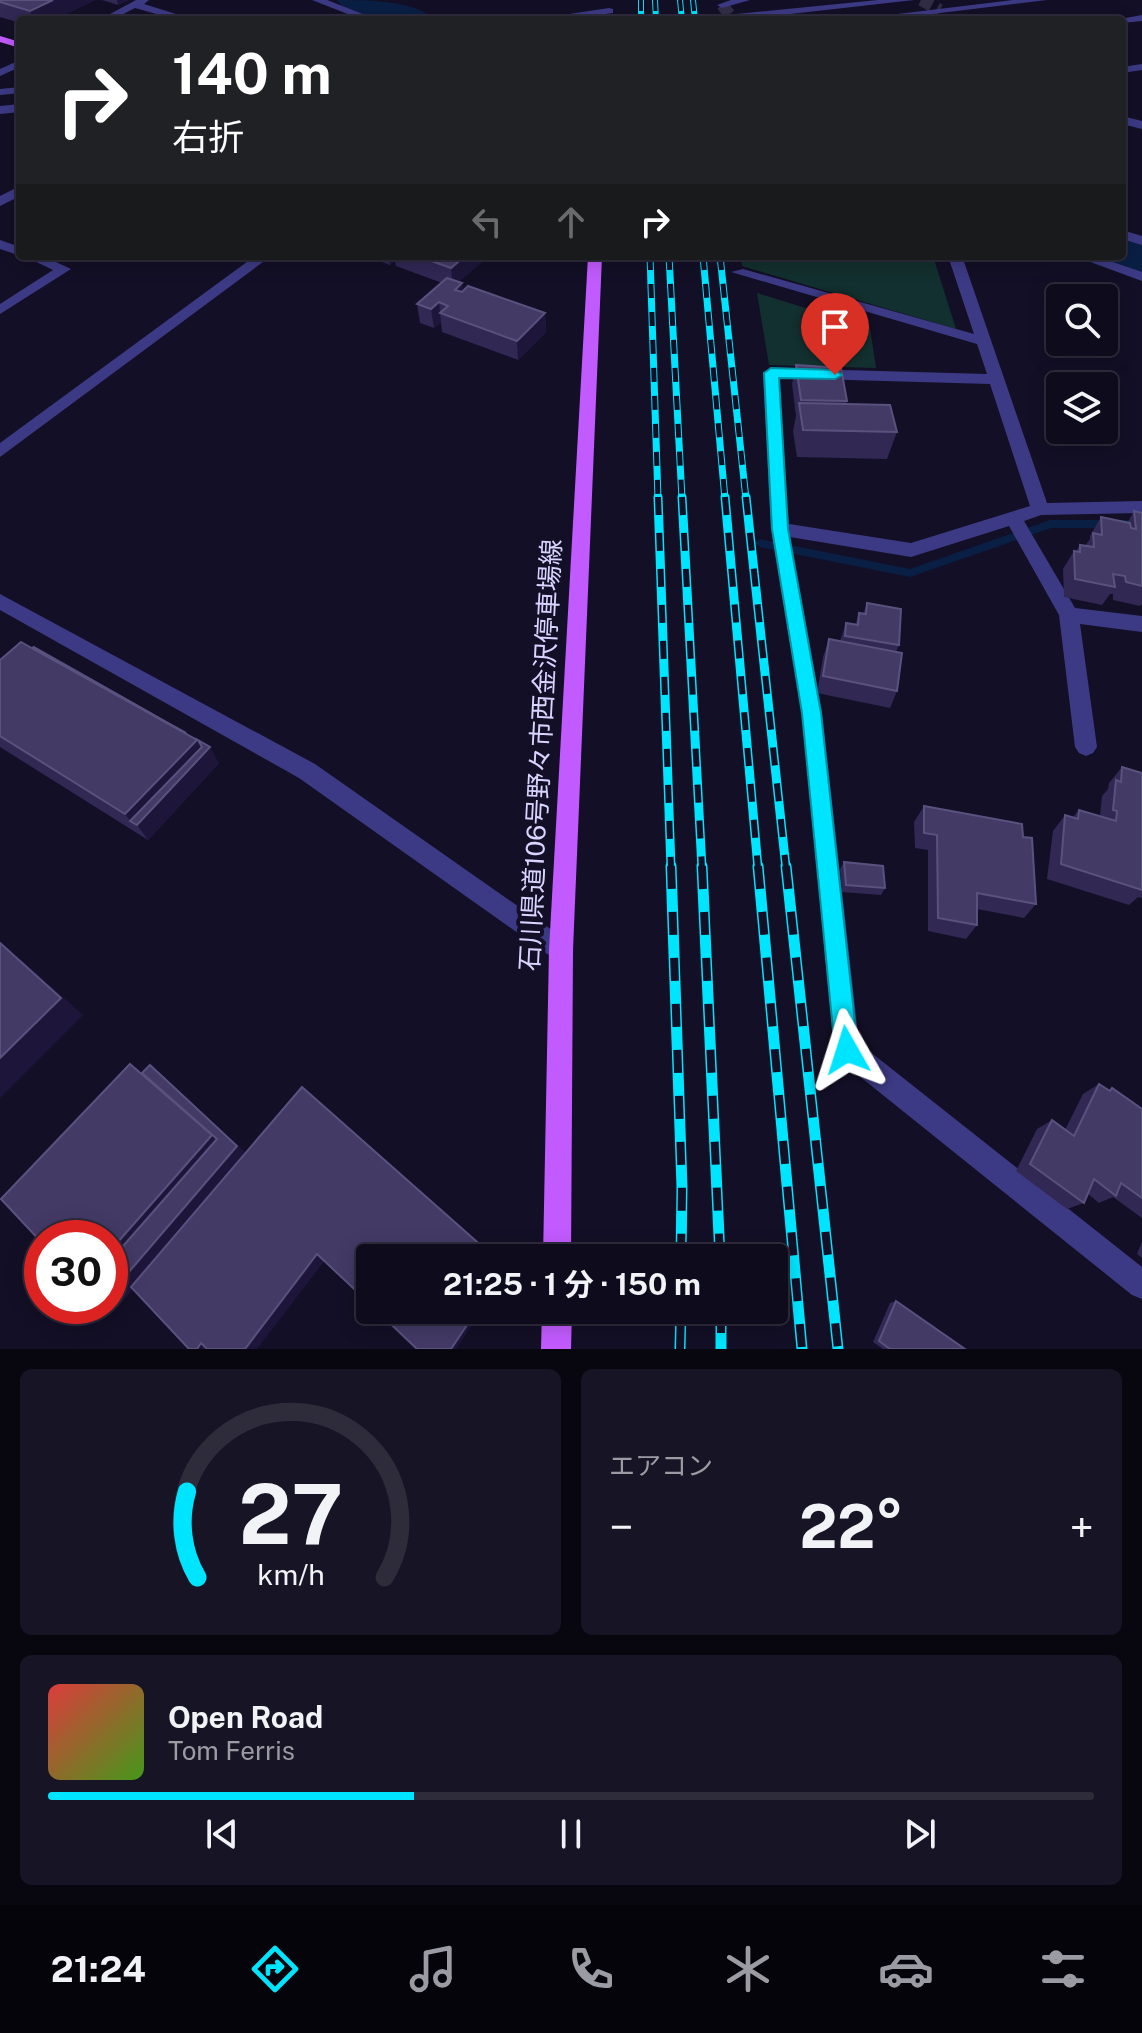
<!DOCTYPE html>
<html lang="ja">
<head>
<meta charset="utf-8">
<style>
  :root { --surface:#0e0b1c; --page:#171425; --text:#f1f3f6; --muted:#9b9ba3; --line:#2e2b3b; --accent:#00e5ff }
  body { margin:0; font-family:"Public Sans","Noto Sans JP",sans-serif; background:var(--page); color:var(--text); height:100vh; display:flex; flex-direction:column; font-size:30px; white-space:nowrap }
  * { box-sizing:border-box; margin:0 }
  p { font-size:26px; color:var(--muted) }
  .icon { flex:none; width:44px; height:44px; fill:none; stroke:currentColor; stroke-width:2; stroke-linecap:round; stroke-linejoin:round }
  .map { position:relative; height:1349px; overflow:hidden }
  .panel { display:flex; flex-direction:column; gap:20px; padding:20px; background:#08060f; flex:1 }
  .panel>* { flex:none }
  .top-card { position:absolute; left:16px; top:16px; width:1110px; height:244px; border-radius:8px; box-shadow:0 4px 20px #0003,0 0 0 2px var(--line); background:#202124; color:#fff; overflow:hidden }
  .controls { position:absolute; left:1046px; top:284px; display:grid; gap:16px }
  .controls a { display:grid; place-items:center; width:72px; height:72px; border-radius:8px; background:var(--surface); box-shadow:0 4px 20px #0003,0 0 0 2px var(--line); font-size:40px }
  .speed { position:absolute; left:24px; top:1220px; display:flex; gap:16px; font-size:40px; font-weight:700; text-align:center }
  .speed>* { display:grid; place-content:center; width:104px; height:104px; border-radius:50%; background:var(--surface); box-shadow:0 4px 20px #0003,0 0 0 2px var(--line); line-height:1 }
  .speed .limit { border:12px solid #d22; background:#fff; color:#111 }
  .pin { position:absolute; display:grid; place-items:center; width:68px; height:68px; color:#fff; margin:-82px -34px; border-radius:50% 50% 50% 0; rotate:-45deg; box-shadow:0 0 8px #0007 }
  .pin .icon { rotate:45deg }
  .me { position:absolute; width:88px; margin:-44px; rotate:354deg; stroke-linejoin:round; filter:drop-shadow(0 0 6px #0008) }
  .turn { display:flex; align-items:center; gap:28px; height:168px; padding:0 24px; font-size:36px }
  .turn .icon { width:104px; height:104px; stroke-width:2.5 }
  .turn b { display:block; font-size:56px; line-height:68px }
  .lanes { display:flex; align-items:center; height:76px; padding:0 24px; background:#0003; justify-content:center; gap:40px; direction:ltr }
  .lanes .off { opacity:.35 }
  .big { font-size:60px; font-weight:700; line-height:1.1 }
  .panel .tile { flex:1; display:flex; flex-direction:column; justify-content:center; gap:12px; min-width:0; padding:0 28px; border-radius:12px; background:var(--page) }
  .panel .dial { align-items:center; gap:0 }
  .dial svg { height:208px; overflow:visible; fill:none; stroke:var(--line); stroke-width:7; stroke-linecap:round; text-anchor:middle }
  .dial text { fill:var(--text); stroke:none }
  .song { display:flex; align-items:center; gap:24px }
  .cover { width:96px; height:96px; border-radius:12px; background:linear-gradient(135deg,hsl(0 70% 55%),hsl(100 70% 35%)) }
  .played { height:8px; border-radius:4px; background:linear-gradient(90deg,var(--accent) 35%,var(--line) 35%) }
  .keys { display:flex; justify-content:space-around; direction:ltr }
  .heat { display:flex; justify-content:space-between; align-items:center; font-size:44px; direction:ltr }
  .panel .tiles { flex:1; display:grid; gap:20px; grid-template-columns:1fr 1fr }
  .tile:last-child { grid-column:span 2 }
  .trip { position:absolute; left:356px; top:1244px; width:432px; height:80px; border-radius:8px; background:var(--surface); box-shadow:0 4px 20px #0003,0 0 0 2px var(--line); font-weight:700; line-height:80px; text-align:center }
  .dock { display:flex; height:128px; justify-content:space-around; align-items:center; background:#06040b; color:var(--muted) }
  .dock .icon { width:56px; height:56px }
  .dock .selected { color:var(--accent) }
  .dock b { font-size:36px; color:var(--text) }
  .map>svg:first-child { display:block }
</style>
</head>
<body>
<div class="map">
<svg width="1142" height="1349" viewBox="0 0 1142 1349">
  <rect width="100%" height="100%" fill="#130f26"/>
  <!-- green -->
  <g fill="#12302f">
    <polygon points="741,256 933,256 956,329 742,266"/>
    <polygon points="757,293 870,328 876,368 769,365"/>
  </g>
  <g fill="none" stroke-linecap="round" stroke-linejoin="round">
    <!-- stream -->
    <polygon fill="#0a1f44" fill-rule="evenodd" points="1050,520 1142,520 1142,528 1051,528 910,577 760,547 755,543 760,539 910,569"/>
    <!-- river -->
    <g fill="#0a1f44" fill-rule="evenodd">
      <path d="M337,0C365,0 416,0 435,20C406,20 355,27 337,0Z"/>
      <polygon points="1122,238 1142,243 1142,273 1104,264 1099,256 1122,256"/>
    </g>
    <!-- minor-tunnel -->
    <g stroke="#312d47" stroke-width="12" stroke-dasharray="12 6" stroke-linecap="butt">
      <polyline points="921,0 940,10"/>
      <polyline points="722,5 734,20"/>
    </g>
    <!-- minor -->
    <g fill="#3d3a85" fill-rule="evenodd">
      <polygon points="136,0 149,0 144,4 195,20 178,20 135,8 112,20 99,20"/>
      <polygon points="312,0 327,0 378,20 363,20"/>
      <polygon points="731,0 750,0 722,8 717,5"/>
      <polygon points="878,0 914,0 737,20 700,20 705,17"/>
      <polygon points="1013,0 1047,0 883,20 848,20"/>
      <polygon points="609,8 613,9 613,13 561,20 530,20"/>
      <polygon points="1142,15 1142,21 1122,23 1122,20 1115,20"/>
      <polygon points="20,60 20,67 0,76 0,69"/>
      <polygon points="1142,64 1142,70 1122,73 1122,67"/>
      <polygon points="20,87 20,93 0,95 0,89"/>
      <polygon points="20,104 20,112 0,114 0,106"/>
      <polygon points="1122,116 1142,121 1142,129 1122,124"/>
      <polygon points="20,186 20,196 0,206 0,196"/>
      <polygon points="1122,230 1142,236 1142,245 1122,239"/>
      <polygon points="0,240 20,247 21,256 0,249"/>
      <polygon points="24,256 43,256 71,269 0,314 0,304 53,270"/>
      <polygon points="255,256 271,256 0,457 0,443"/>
      <path d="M948,256H962L1047,503L1142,501V513L1041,515L1024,521L1075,608L1142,616V632L1080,624L1097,747L1093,753L1086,756L1079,753L1075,747L1059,615L1009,526L911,557L790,537L822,713L859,1043L1142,1267V1299L1132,1295L838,1059L834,1050L802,713L771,529L763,373L771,368L987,374L977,344L731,272L743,269L974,334ZM779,378L990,384L1030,506L911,543L789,524Z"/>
      <polygon points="1074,256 1095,256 1142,272 1142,281"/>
      <polygon points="0,594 315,764 569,942 573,950 569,958 561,962 553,958 299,778 0,610"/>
    </g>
    <!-- major -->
    <g fill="#c25bff" fill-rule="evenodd">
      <polygon points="0,36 20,42 20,48 0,42"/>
      <polygon points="588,256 602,256 573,950 571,1258 543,1258 549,950"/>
      <polygon points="542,1310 572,1310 571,1349 541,1349"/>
    </g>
    <defs>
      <g id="rail-far3">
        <polyline points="641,0 641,20"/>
        <polyline points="655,0 656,20"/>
        <polyline points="680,0 682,20"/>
        <polyline points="693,0 695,20"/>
      </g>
      <g id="rail-far2">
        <polyline points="650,256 658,499"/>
        <polyline points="669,256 682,499"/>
        <polyline points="703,256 725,499"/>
        <polyline points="720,256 746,499"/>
      </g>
      <g id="rail-far1">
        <polyline points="658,497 671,868"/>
        <polyline points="682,497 702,868"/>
        <polyline points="725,497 758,868"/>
        <polyline points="746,497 786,868"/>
      </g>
      <g id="rail">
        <polyline points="671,866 682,1187 681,1258"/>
        <polyline points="702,866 720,1258"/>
        <polyline points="758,866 802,1349"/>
        <polyline points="786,866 838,1349"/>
        <polyline points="721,1310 721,1349"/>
        <polyline points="680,1349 681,1310"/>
      </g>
    </defs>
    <!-- rail-far3 casing -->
    <use href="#rail-far3" stroke="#00e5ff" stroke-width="6"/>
    <!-- rail-far2 casing -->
    <use href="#rail-far2" stroke="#00e5ff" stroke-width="7"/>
    <!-- rail-far1 casing -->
    <use href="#rail-far1" stroke="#00e5ff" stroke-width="9"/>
    <!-- rail casing -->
    <use href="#rail" stroke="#00e5ff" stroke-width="11"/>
    <!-- rail-far3 -->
    <use href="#rail-far3" stroke="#130f26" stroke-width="4" stroke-dasharray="11" stroke-linecap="butt"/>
    <!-- rail-far2 -->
    <use href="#rail-far2" stroke="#130f26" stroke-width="5" stroke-dasharray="14" stroke-linecap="butt"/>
    <!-- rail-far1 -->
    <use href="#rail-far1" stroke="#130f26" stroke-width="6" stroke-dasharray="18" stroke-linecap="butt"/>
    <!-- rail -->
    <use href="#rail" stroke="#130f26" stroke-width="8" stroke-dasharray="23" stroke-linecap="butt"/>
  </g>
  <!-- wall -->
  <g fill="#312854">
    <polygon points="0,0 95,0 54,20 20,20 20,23 0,17"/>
    <polygon points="102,0 129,0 118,5"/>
    <polygon points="366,256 489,256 458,282 462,283 463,291 545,313 546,332 518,360 442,332 441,322 434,328 420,323 417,304 442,283 396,266 395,261 390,265"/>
    <polygon points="796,365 847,401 846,404 897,432 887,459 797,457 793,431 796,416 792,384"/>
    <polygon points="1134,511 1142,513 1142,604 1140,606 1113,600 1113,594 1110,594 1102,605 1064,597 1063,569 1074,551 1076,551 1080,545 1085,546 1090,539 1090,536 1101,517 1128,522"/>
    <polygon points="867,603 899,645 896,652 897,691 890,708 817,693 823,657 829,639 840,641 846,623 855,625 859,613 863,614"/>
    <polygon points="0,660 219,763 148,840 0,747"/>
    <polygon points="1122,767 1142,773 1142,898 1138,897 1129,905 1047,879 1053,831 1065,815 1073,817 1079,810 1100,816 1102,796 1108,789 1109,783"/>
    <polygon points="924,806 1023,837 1036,904 1024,918 977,909 977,925 966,939 928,931 928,850 915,848 914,822"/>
    <polygon points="844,862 885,888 881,895 842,892 840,869"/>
    <polygon points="1099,1084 1108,1090 1112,1088 1142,1109 1142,1218 1113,1197 1099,1203 1088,1194 1084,1203 1067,1209 1016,1171 1037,1129 1052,1120 1065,1130 1083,1094"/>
    <polygon points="1142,1242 1142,1258 1137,1254"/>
    <polygon points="896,1301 965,1349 883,1349 873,1342 890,1303"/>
  </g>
  <!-- shaded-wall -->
  <g fill="#1d163a">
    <polygon points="53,0 95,0 54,20 34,20 30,11"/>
    <polygon points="117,0 129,0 118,5"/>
    <polygon points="389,256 394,256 395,261 390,265"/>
    <polygon points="465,256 489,256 453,287 451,268"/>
    <polygon points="462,283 464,303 455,290"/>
    <polygon points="439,302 441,322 434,328 431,309"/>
    <polygon points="545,313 546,332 518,360 517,341"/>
    <polygon points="197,740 210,747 219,763 148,840 137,825 131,822 125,814"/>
    <polygon points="0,941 83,1015 0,1098"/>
    <polygon points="130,1064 149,1079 228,1147 110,1284 110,1251"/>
    <polygon points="150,1065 162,1075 247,1154 118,1307 110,1305 110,1294 237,1146"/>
    <polygon points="317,1254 326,1259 257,1349 245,1349"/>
    <polygon points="477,1310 482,1310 456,1349 451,1349"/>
    <polygon points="201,1343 211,1349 197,1349"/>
  </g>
  <!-- building -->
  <g fill="#433a66" stroke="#5a527e" stroke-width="2">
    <polygon points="0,0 53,0 30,11 0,2"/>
    <polygon points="418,256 465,256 451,268"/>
    <polygon points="447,278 462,283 455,290 462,292 468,286 545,313 517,341 440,313 448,306 439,302 431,309 417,304"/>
    <polygon points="796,365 841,368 847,401 801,400"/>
    <polygon points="799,403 890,405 897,432 803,430"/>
    <polygon points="1134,511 1142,513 1142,586 1126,582 1125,576 1113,574 1115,587 1075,579 1074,551 1080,552 1080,545 1094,547 1093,533 1102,535 1101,517 1130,523 1131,528 1136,529"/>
    <polygon points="867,603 901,609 899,645 845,636 846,623 858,625 859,613 866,614"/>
    <polygon points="829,639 902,653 897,691 823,676"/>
    <polygon points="21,642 197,740 125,814 0,736 0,660"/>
    <polygon points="34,647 186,733 32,648"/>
    <polygon points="198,740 210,747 137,825 130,821 202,747"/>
    <polygon points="1122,767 1142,773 1142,890 1061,864 1065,815 1078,819 1079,810 1116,821 1117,811 1113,810 1116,780 1121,782"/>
    <polygon points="924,806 1022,824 1023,837 1032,838 1036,904 977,893 977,925 938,918 937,835 924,833"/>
    <polygon points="844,862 883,866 885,888 846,885"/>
    <polygon points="0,943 61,998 0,1058"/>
    <polygon points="130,1064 212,1135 110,1251 110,1238 42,1238 42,1243 1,1199"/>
    <polygon points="150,1065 237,1146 110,1294 110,1261 217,1139 142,1073"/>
    <polygon points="1099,1084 1110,1091 1112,1088 1142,1109 1142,1198 1121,1183 1116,1196 1094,1179 1084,1203 1030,1164 1052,1120 1074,1136"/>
    <polygon points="302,1087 493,1256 492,1258 370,1258 370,1304 317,1254 245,1349 207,1349 201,1343 197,1349 189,1349 131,1287"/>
    <polygon points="896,1301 965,1349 890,1349 879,1341"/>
    <polygon points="376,1310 477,1310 451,1349 417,1349"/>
  </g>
  <!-- route -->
  <polygon fill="#00e5ff" stroke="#0095a6" stroke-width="2" points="771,368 835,370 842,375 835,379 779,378 788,529 821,713 858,1050 855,1058 847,1062 838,1058 835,1050 802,713 772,529 764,373"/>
  <g text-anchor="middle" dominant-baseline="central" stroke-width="8" stroke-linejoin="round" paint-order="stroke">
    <!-- street labels -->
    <g font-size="26" fill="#d9d4ff" stroke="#130f26">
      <text transform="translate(540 755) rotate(-87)">石川県道106号野々市西金沢停車場線</text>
    </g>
  </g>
</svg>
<div class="controls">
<a><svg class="icon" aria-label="search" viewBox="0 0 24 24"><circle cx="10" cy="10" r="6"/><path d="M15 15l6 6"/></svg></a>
<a><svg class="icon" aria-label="layers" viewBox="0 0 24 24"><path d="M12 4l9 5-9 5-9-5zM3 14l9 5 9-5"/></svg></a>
</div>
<div class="speed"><div class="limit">30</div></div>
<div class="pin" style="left:835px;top:375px;background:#d93025"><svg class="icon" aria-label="arrive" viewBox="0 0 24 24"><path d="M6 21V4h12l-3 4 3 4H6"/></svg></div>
<svg class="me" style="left:847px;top:1050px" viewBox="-20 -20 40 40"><path d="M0-17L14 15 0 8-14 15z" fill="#00e5ff" stroke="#fff" stroke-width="4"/></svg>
<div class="trip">21:25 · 1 分 · 150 m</div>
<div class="top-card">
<div class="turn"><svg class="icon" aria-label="right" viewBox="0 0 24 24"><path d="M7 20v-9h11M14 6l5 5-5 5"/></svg><div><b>140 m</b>右折</div></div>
<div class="lanes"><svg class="icon off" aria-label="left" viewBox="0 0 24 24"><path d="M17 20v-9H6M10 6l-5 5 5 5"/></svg><svg class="icon off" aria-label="ahead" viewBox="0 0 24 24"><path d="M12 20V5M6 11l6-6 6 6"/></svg><svg class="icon" aria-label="right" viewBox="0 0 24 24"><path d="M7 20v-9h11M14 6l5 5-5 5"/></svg></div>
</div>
</div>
<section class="panel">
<div class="tiles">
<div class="tile dial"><svg viewBox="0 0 100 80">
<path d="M14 69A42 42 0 1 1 86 69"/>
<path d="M14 69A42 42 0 0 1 10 36" stroke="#00e5ff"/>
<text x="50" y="56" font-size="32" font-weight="700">27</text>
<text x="50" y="72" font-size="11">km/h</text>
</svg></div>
<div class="tile"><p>エアコン</p>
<div class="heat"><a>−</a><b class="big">22°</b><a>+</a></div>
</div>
<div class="tile">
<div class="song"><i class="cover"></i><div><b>Open Road</b><p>Tom Ferris</p></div></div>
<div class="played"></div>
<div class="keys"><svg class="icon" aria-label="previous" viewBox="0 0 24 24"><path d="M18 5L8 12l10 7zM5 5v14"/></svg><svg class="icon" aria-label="pause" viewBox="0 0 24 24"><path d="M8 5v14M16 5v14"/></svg><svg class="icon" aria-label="next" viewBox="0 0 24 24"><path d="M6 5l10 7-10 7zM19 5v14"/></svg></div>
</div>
</div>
</section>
<nav class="dock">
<b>21:24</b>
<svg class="icon selected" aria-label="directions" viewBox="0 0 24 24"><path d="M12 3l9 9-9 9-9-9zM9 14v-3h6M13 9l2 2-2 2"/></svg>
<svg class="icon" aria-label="music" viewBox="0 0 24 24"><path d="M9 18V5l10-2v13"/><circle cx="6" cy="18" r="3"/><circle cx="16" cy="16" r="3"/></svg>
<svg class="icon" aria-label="phone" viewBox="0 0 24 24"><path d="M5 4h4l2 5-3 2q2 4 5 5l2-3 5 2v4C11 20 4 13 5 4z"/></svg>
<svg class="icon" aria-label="climate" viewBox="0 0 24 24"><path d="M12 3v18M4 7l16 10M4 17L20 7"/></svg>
<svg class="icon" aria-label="car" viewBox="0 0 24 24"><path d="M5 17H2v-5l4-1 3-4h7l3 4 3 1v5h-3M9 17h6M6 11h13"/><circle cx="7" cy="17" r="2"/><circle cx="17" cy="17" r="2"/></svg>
<svg class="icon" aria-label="filters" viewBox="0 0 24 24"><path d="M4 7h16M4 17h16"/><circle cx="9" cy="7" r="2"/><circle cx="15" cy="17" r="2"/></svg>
</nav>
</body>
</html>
